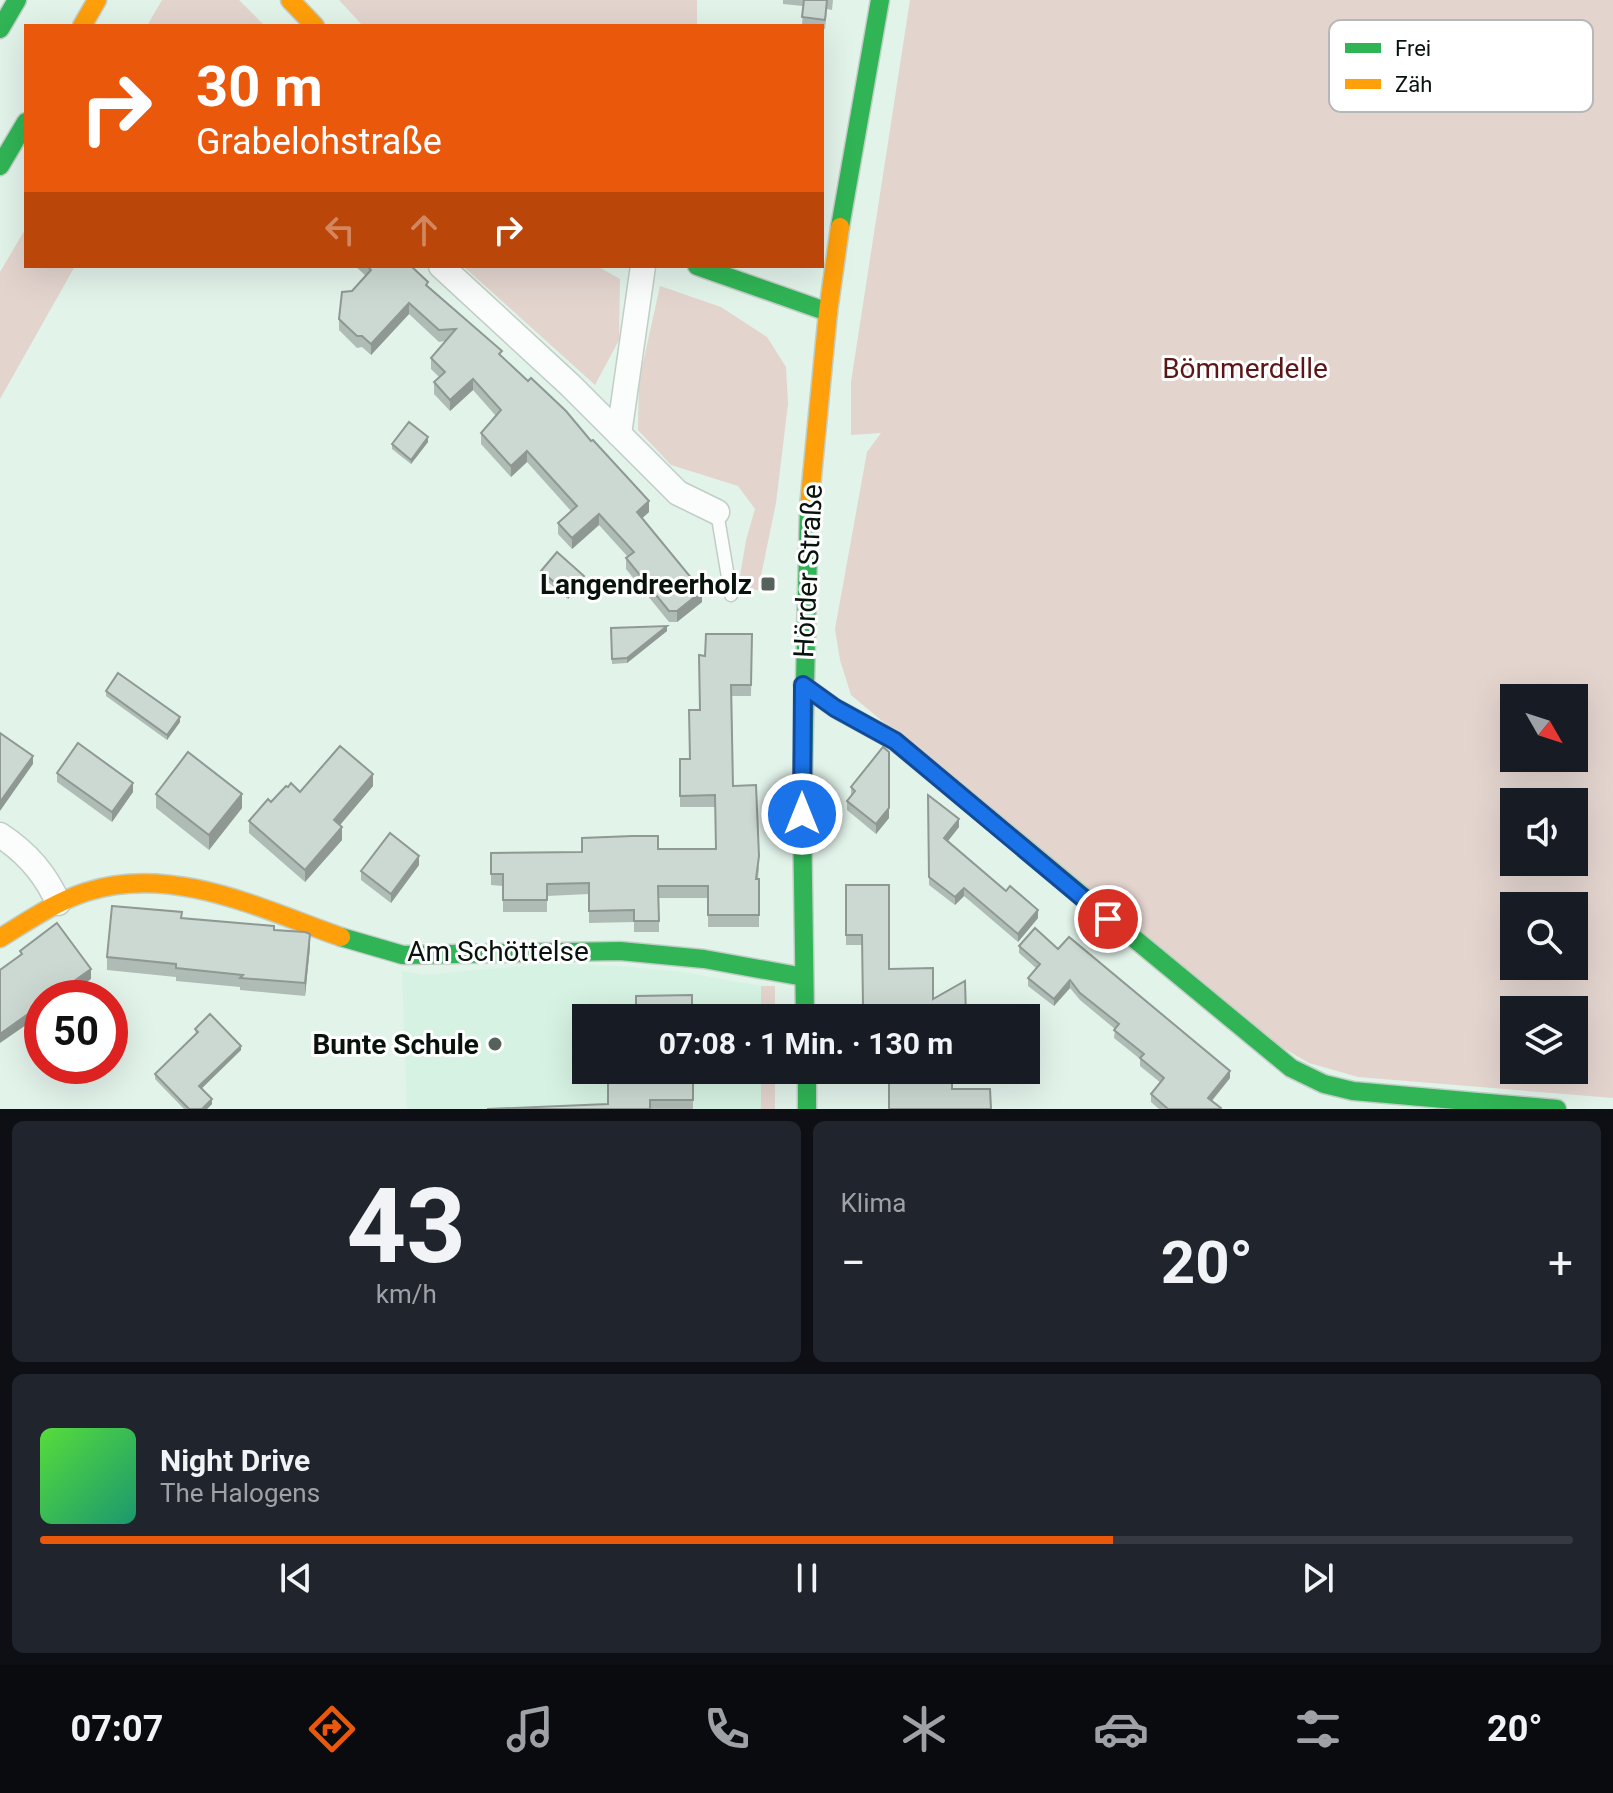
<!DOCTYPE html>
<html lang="de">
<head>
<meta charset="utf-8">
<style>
  :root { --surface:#171b24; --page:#20242c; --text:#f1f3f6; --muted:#9ea1a6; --line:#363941; --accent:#ea580c }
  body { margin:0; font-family:Roboto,sans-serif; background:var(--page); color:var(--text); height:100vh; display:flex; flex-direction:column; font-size:30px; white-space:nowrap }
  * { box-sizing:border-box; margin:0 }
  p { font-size:26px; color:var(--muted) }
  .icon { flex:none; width:44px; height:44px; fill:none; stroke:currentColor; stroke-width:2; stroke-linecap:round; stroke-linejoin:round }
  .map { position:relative; height:1109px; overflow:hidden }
  .side { display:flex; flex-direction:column; gap:12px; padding:12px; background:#0d0f14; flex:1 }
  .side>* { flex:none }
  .banner { position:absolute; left:24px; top:24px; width:800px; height:244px; border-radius:0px; box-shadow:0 8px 32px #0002; background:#ea580c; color:#fff; overflow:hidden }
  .needle { width:52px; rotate:129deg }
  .fabs { position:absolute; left:1500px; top:684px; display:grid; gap:16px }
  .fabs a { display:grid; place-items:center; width:88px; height:88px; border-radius:0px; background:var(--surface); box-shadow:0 8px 32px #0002; font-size:40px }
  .speed { position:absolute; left:24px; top:980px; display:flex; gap:16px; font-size:40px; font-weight:700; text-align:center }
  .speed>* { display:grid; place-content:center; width:104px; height:104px; border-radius:50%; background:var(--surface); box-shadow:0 8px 32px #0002; line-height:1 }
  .speed .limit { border:12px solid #d22; background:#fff; color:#111 }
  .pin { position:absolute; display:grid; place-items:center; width:68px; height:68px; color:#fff; margin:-34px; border:4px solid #fff; border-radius:50%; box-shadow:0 2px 8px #0007 }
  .me { position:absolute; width:88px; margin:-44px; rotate:0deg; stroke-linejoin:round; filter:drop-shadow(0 0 6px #0008) }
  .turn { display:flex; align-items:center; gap:28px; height:168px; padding:0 40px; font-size:36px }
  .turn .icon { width:104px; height:104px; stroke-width:2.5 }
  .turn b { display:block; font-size:56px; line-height:68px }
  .lanes { display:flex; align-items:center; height:76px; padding:0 40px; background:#0003; justify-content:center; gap:40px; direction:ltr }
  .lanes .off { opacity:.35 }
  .big { font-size:60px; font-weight:700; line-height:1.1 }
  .side .card { flex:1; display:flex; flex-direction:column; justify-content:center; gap:12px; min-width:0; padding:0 28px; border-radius:12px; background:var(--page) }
  .side .dial { align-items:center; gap:0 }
  .dial b { font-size:104px; line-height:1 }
  .song { display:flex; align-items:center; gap:24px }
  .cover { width:96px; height:96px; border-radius:12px; background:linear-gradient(135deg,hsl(110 70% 55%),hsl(160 70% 35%)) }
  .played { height:8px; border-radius:4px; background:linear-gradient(90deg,var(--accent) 70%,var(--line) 70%) }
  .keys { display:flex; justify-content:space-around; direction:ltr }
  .heat { display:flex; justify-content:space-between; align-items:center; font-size:44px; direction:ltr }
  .side .tiles { flex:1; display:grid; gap:12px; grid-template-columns:1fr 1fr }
  .card:last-child { grid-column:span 2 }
  .trip { position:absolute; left:572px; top:1004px; width:468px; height:80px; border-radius:0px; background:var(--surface); box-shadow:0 8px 32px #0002; font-weight:700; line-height:80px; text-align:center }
  .tabs { display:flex; height:128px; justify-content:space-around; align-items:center; background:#090b0e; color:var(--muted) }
  .tabs .icon { width:56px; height:56px }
  .tabs .active { color:var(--accent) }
  .tabs b { font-size:36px; color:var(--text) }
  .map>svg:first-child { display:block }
</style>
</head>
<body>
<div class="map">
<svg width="1613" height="1109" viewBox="0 0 1613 1109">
  <rect width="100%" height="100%" fill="#e2f3ea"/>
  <!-- built -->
  <polygon fill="#d6f2e2" points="544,964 619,966 682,972 761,986 761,1018 586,1018 586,1070 761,1070 761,1109 407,1109 402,971 423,975"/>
  <!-- green -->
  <g fill="#e3d4ce" fill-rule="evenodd">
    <polygon points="162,0 239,0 265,26 147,26"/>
    <polygon points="339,0 697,0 697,26 363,26"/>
    <path d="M910,0H1613V1098L1358,1077L1309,1063L1255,1032L851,695L840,660L835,629L867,452L881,433L851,435V382ZM1514,698H1574V758H1514ZM1514,802H1574V862H1514ZM1514,906H1574V966H1514ZM1514,1010H1574V1070H1514Z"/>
    <polygon points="26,228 26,266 75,266 0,399 0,272"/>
    <polygon points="463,266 597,266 620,279 619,340 595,385"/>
    <polygon points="660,286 721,307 767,337 786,367 788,404 776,503 758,590 738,589 746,540 755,509 738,486 671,465 638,430 639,381"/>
    <rect x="761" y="986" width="14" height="32"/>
    <rect x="761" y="1070" width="14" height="39"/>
  </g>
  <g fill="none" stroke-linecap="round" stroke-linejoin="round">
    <defs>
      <polyline id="lane" points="717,512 731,595"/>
      <g id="street">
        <polyline points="441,266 570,385 678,493 717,512"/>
        <polyline points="619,434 643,266"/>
        <path d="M0,835C26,852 46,874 58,903"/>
      </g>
      <g id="fast">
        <polyline points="0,29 17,0"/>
        <polyline points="0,166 26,122"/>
        <polyline points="840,227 880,0"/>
        <polyline points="697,266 828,312"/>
        <polyline points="803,685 835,708 895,741 1291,1068 1324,1084 1353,1091 1557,1109"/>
        <polyline points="341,937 403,955 620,951 704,959 804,977"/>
        <polyline points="805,1018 802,814 809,507"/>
        <polyline points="807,1070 807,1109"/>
      </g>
      <g id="slow">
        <polyline points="290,0 315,26"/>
        <polyline points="82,26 97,0"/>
        <polyline points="809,507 828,312 840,227"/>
        <path d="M0,938C28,921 55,902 86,892C173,864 261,909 341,937"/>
      </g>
    </defs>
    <!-- lane casing -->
    <use href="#lane" stroke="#c1cec6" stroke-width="15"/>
    <!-- street casing -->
    <use href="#street" stroke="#c1cec6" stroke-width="27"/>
    <!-- fast casing -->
    <use href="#fast" stroke="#c1cec6" stroke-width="21"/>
    <!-- slow casing -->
    <use href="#slow" stroke="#c1cec6" stroke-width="21"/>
    <!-- lane -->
    <use href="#lane" stroke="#fbfdfc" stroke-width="12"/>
    <!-- street -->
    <use href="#street" stroke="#fbfdfc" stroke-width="24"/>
    <!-- fast -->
    <use href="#fast" stroke="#30b455" stroke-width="18"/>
    <!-- slow -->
    <use href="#slow" stroke="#ff9f0a" stroke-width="18"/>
  </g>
  <!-- wall -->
  <g fill="#afbbb5">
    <polygon points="783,0 833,0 832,10 827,9 825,29 822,29 822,26 802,26 803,6 783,4"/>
    <polygon points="355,266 411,266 428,287 502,356 649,512 642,518 702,602 677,622 669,622 626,569 626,558 628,557 599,525 572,549 558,534 558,523 571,511 527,462 511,477 481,444 481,433 496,416 473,390 450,411 434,394 434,382 439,377 431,369 431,358 445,341 439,342 409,314 371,355 362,347 357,348 339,330 339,319 352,291 366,276"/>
    <polygon points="428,442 411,464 392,449 392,444"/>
    <polygon points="541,571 584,580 568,599 541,576"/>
    <polygon points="611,628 667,631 627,663 612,664"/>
    <polygon points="752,634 751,696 732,696 733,786 759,868 758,879 759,879 759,927 708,927 708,898 659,898 659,932 634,932 634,922 589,923 589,894 547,896 547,912 503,912 503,886 491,885 491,853 582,852 658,849 716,849 715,807 680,807 680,759 689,759 699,710 705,656"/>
    <polygon points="106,691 180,722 167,740 106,696"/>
    <polygon points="57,773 133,792 112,822 57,782"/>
    <polygon points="373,786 340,825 342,840 305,882 249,833 249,821 271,802 300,792"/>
    <polygon points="851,787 889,818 876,834 847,810 847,801 851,796"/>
    <polygon points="156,794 242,808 209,850 156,808"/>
    <polygon points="928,795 959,827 948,841 1038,918 1018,942 964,896 955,905 929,885"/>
    <polygon points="419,865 391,903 361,880 361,871"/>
    <polygon points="846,885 889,969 933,999 965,981 966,1018 889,1018 889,1015 863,1016 862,945 846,945"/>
    <polygon points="182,918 274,930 310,947 305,996 240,990 240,987 176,981 176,977 107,970 107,957"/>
    <polygon points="1019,946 1058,949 1230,1078 1212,1101 1221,1109 1159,1109 1151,1102 1151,1094 1161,1083 1140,1066 1140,1059 1114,1038 1115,1029 1080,1000 1070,988 1054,1006 1028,986 1028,978 1036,968 1019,953"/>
    <polygon points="195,1029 241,1050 201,1089 212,1104 207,1109 184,1109 155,1079 155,1074 196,1034"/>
    <polygon points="693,1070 693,1109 487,1109 608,1104"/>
  </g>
  <!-- shaded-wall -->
  <g fill="#8f9893">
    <polygon points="409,303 409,314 371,355 371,344"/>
    <polygon points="473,379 473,390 450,411 450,400"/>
    <polygon points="428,437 428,442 411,464 411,460"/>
    <polygon points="527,451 527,462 511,477 511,466"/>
    <polygon points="649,501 649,512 637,523 637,512"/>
    <polygon points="599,514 599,525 572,549 572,538"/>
    <polygon points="584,576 584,580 568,599 568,594"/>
    <polygon points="702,591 702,602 677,622 677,611"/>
    <polygon points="667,626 667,631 627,663 627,658"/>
    <polygon points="180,717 180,722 167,740 167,735"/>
    <polygon points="33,756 33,764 0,811 0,802"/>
    <polygon points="373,774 373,786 334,832 334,820"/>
    <polygon points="133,783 133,792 112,822 112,812"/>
    <polygon points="242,794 242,808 209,850 209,835"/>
    <polygon points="889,808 889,818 876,834 876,824"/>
    <polygon points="959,819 959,827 944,846 944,838"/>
    <polygon points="342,827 342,840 305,882 305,870"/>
    <polygon points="419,856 419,865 391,903 391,894"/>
    <polygon points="964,888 964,896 955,905 955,897"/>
    <polygon points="1038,910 1038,918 1018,942 1018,934"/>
    <polygon points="310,934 310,947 305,996 305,983"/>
    <polygon points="91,969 91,979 64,998 50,998"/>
    <polygon points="1070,980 1070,988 1054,1006 1054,999"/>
    <polygon points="42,1004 42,1014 0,1043 0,1034"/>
    <polygon points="241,1046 241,1050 199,1091 199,1086"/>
    <polygon points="1230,1071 1230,1078 1208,1105 1208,1098"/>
    <polygon points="212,1099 212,1104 207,1109 202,1109"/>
  </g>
  <!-- building -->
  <g fill="#ccd9d2" stroke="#8f9893" stroke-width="2">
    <polygon points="804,0 827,0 825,20 802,17"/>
    <polygon points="367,266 411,266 428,282 426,285 502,351 499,354 528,381 531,378 566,411 591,441 593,440 649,501 637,512 702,591 677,611 669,611 626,558 634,552 599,514 572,538 558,523 577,506 527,451 511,466 481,433 501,410 473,379 450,400 434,382 445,372 431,358 456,329 439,330 409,303 371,344 362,336 357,336 339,319 342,292 352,291 371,270"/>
    <polygon points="409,422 428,437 411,460 392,444"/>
    <polygon points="557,552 584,576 568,594 541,571"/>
    <polygon points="667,626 627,658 612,659 611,628"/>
    <polygon points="706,634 752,634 751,685 731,685 733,786 756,785 759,856 756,879 759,879 759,915 708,915 708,886 658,886 659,921 634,921 634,910 589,911 589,883 547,884 547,900 503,900 503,874 491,874 491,853 582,852 582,838 633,836 658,836 658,849 716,849 715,795 680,796 680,759 690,759 689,710 700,710 699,655 705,656"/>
    <polygon points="118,673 180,717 167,735 106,691"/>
    <polygon points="0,733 33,756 0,802"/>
    <polygon points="78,743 133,783 112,812 57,773"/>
    <polygon points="340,746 373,774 334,820 342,827 305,870 249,821 268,799 271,802 286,786 288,787 291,783 300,792"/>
    <polygon points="883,747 889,752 889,808 876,824 847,801 855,791 851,787"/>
    <polygon points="188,752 242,794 209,835 156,794"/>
    <polygon points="928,795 959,819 944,838 1006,891 1010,886 1038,910 1018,934 964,888 955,897 929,877"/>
    <polygon points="390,833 419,856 391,894 361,871"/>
    <polygon points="846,885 889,885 889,969 933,968 933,999 965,981 966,1017 953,1018 889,1018 889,1006 863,1006 862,935 846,935"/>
    <polygon points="112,906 182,912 181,918 274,926 274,930 305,932 310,934 305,983 240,978 243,975 176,968 176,964 107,957"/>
    <polygon points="57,923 91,969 50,998 42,998 42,1004 0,1034 0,970 22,954 20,951"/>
    <polygon points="1035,928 1058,949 1069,937 1230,1071 1208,1098 1221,1108 1220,1109 1168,1109 1151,1094 1164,1078 1140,1058 1144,1054 1114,1030 1119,1024 1080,993 1070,980 1054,999 1028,978 1040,964 1019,946"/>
    <polygon points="692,995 692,1018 636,1018 636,996"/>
    <polygon points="210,1014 241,1046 199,1086 212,1099 202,1109 189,1109 155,1074 198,1032 195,1029"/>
    <polygon points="608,1070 693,1070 693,1100 650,1100 650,1109 487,1109 608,1104"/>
    <polygon points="889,1070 952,1070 952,1089 990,1089 991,1109 889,1109"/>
  </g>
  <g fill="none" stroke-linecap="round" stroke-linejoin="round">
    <defs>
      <polyline id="route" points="802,814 803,685 835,708 895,741 1108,919"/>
    </defs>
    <!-- route casing -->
    <use href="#route" stroke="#114b97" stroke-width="20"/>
    <!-- route -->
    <use href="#route" stroke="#1a73e8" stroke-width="14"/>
  </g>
  <!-- markers -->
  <g fill="#55615b" stroke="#fff" stroke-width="3">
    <rect x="760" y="576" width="16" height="16" rx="4"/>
    <circle cx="495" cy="1044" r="8"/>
  </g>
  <g text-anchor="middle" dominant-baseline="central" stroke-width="6" stroke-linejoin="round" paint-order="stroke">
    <!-- park labels -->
    <g font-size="28" fill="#5c1618" stroke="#fff">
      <text x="1245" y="368">Bömmerdelle</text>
    </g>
    <!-- street labels -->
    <g font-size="28" fill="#09130e" stroke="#fff">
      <text transform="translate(808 571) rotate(-87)">Hörder Straße</text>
      <text x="498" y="951">Am Schöttelse</text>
    </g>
    <!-- poi labels -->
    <g font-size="28" font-weight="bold" fill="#09130e" stroke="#fff" text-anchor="end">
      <text x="752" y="584">Langendreerholz</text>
      <text x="479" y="1044">Bunte Schule</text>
    </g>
  </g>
  <!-- legend -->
  <rect x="1329" y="20" width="264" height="92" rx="12" fill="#fff" stroke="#b5b8b7" stroke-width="2"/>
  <rect x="1345" y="43" width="36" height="10" fill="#30b455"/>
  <rect x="1345" y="79" width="36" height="10" fill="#ff9f0a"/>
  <g font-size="22" fill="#09130e">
    <text x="1395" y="56">Frei</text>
    <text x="1395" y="92">Zäh</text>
  </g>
</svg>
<div class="fabs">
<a><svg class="needle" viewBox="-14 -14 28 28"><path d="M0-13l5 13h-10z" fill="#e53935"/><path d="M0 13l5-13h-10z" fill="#9ea1a6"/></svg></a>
<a><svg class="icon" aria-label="sound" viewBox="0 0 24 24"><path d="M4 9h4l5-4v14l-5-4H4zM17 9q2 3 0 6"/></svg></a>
<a><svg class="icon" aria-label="search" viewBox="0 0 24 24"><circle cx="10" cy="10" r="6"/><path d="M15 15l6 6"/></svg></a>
<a><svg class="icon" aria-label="layers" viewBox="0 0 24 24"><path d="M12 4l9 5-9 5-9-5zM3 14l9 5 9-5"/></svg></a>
</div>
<div class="speed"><div class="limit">50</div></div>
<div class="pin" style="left:1108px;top:919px;background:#d93025"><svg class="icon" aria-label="arrive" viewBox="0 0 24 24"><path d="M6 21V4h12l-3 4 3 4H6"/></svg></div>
<svg class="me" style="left:802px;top:814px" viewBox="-20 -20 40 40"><circle r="17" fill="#1a73e8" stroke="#fff" stroke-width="3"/><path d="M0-11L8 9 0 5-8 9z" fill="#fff"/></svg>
<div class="trip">07:08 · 1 Min. · 130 m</div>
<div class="banner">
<div class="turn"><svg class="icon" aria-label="right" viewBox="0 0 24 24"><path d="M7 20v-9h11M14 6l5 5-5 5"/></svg><div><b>30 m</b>Grabelohstraße</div></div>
<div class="lanes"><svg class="icon off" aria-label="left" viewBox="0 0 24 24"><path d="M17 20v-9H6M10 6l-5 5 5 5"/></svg><svg class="icon off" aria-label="ahead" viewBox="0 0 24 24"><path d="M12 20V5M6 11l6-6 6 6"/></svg><svg class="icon" aria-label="right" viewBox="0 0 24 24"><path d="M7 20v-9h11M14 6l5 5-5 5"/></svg></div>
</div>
</div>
<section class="side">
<div class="tiles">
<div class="card dial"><b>43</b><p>km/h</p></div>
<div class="card"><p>Klima</p>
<div class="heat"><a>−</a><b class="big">20°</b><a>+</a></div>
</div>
<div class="card">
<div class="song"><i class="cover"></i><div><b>Night Drive</b><p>The Halogens</p></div></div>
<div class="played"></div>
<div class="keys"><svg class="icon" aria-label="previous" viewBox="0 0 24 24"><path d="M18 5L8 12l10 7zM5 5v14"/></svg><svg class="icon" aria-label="pause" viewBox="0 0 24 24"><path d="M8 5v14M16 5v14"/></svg><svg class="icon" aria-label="next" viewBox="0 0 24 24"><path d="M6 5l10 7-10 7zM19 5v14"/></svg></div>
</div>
</div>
</section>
<nav class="tabs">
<b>07:07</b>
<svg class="icon active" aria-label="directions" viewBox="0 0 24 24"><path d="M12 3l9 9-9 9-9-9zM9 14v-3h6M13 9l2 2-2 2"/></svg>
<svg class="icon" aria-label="music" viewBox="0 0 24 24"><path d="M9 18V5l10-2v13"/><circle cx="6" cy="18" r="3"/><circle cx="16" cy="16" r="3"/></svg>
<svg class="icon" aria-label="phone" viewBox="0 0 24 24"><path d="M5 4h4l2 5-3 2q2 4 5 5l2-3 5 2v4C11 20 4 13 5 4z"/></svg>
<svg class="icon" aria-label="climate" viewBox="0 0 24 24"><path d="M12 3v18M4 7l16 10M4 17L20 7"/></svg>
<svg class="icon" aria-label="car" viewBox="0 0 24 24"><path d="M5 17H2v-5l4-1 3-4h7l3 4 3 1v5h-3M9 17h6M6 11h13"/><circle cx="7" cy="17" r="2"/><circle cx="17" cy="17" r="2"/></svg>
<svg class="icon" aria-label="filters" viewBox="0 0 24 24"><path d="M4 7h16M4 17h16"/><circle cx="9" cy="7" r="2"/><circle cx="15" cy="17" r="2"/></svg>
<b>20°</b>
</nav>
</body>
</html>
